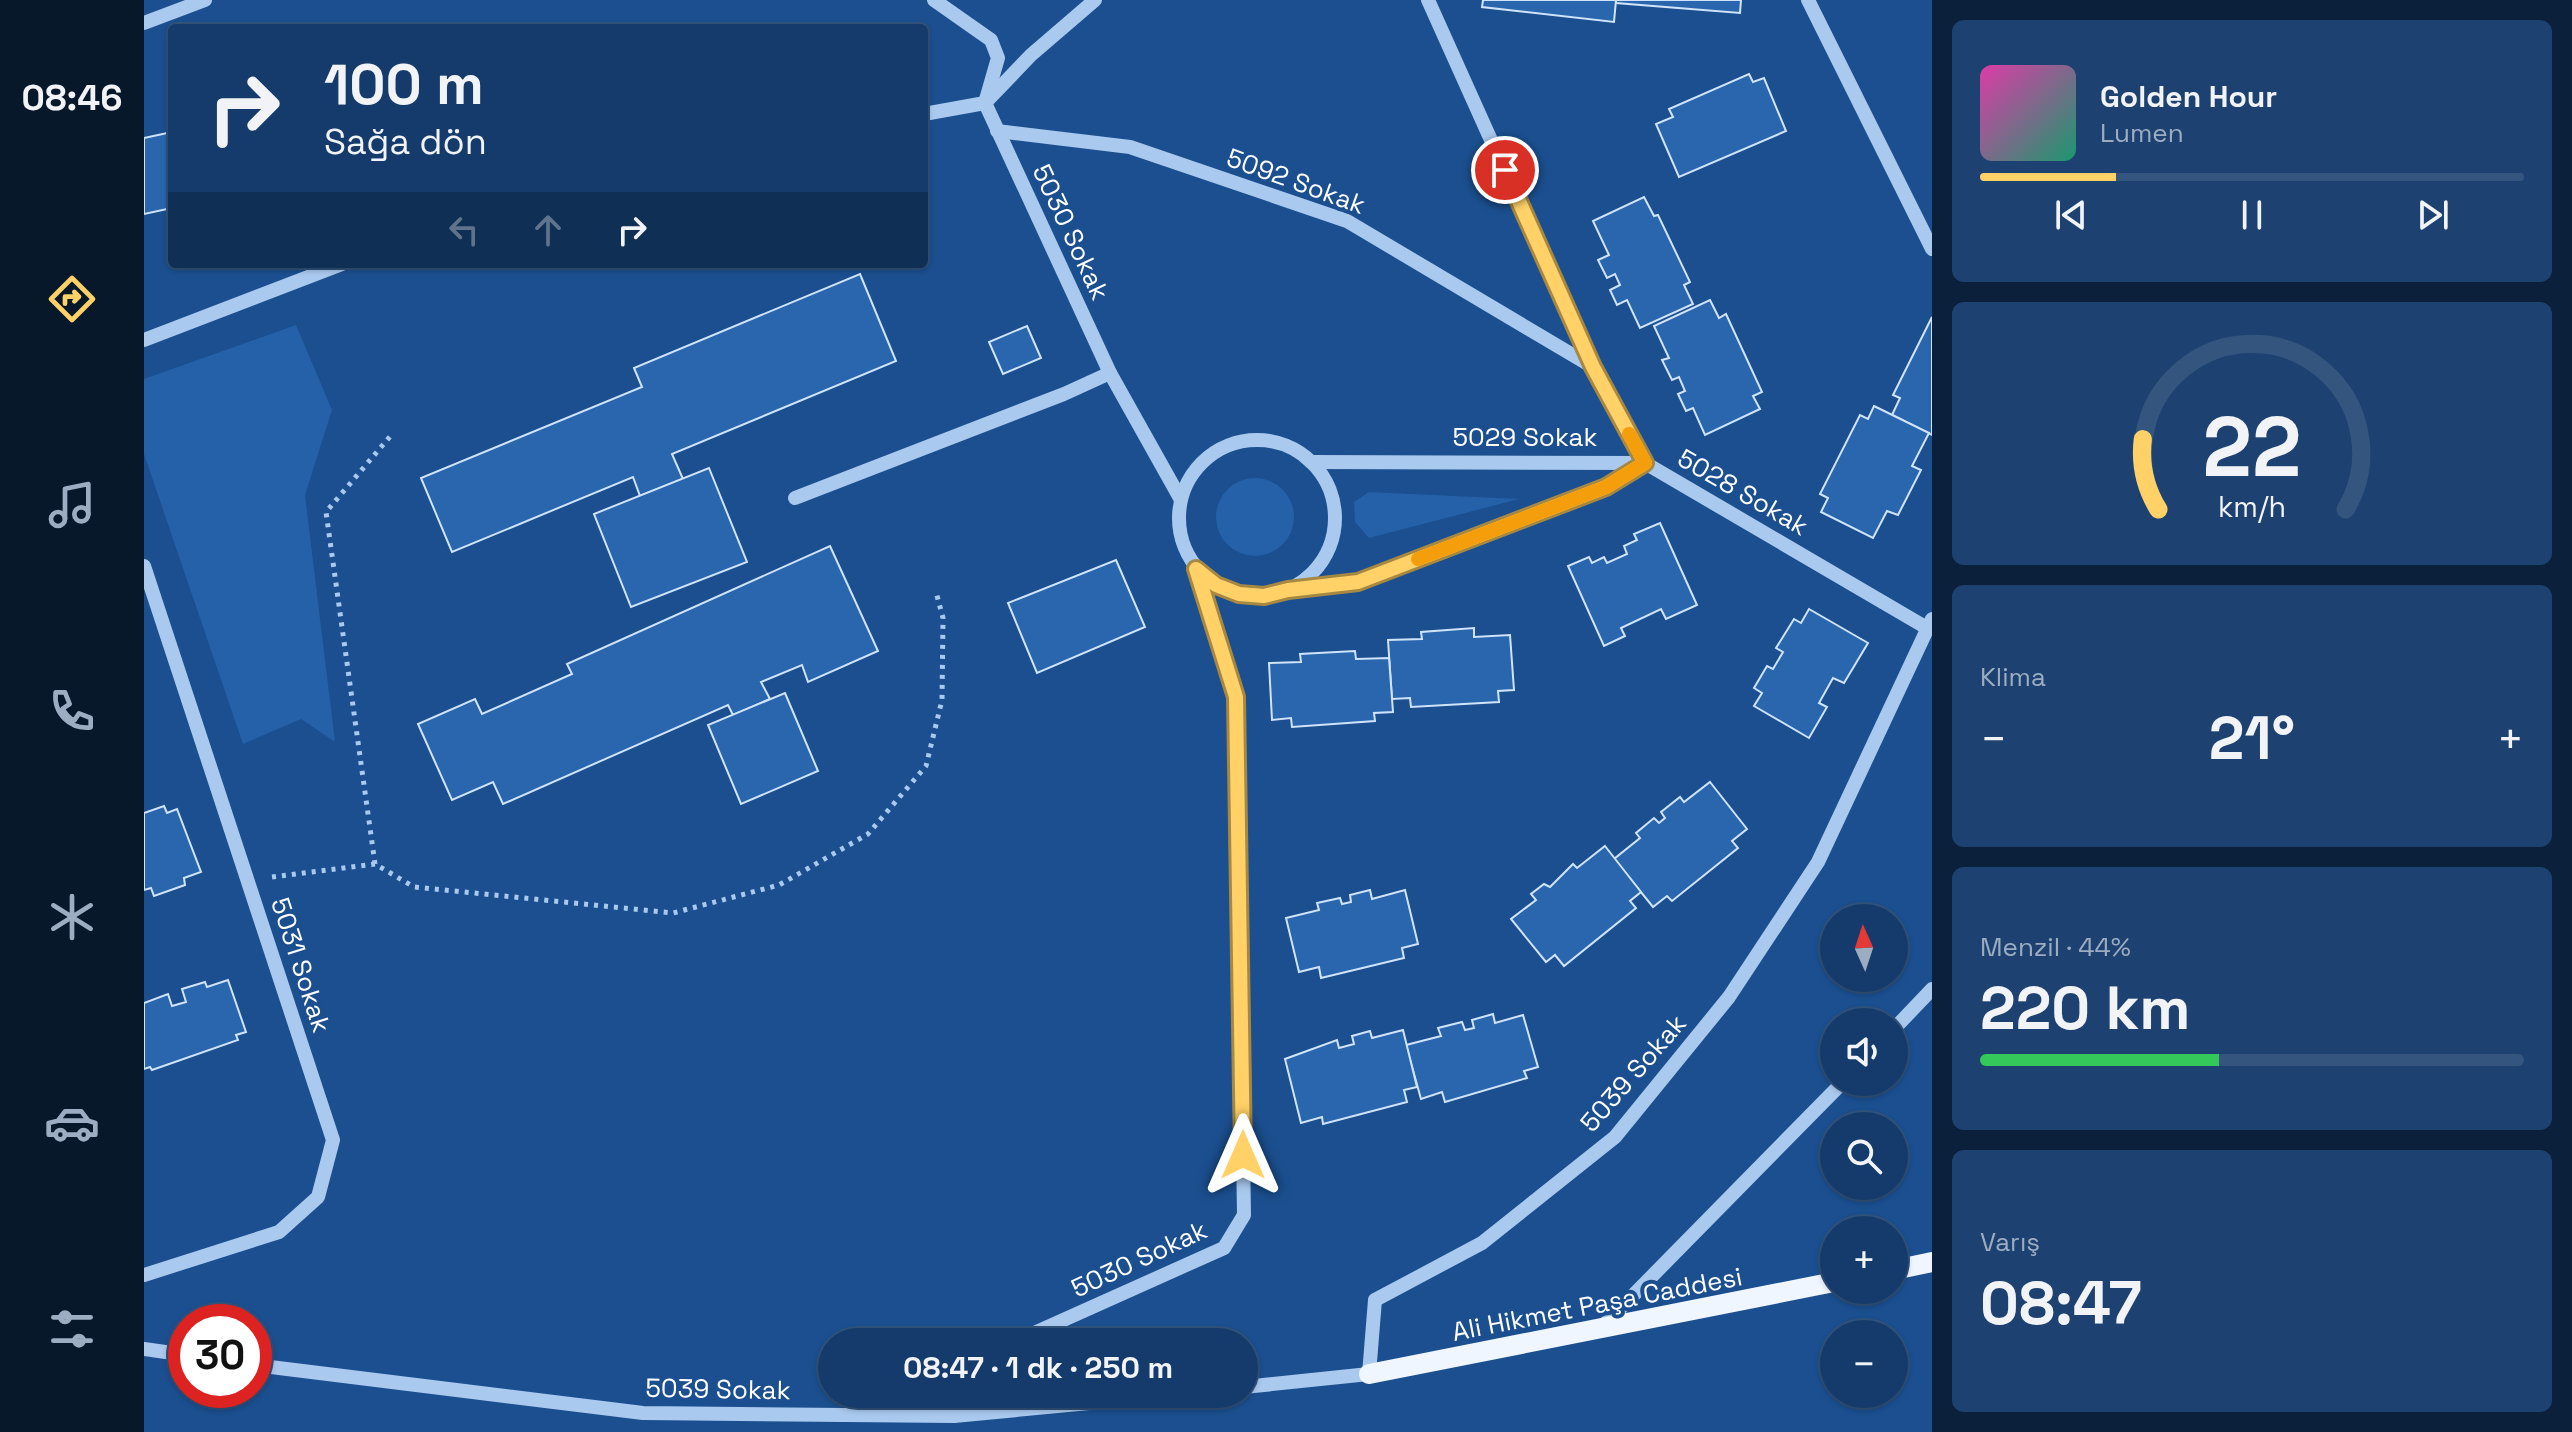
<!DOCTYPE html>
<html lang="tr">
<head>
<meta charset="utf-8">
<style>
  :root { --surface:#143b6b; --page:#1d4271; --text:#f1f3f6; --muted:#9dadc1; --line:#33557e; --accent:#ffd166 }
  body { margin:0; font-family:"Space Grotesk",sans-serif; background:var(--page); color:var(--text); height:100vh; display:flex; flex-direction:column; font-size:30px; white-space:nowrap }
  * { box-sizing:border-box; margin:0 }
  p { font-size:26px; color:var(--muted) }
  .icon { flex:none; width:44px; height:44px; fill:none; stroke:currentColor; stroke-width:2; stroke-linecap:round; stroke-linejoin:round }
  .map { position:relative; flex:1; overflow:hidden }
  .sheet { display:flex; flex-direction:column; gap:20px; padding:20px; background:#0b203b; width:640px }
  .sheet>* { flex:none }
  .hud { position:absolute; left:24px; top:24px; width:760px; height:244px; border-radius:8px; box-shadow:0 2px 6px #0004,0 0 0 2px var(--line); background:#143b6b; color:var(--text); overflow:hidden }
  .needle { width:52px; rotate:357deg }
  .controls { position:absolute; left:1676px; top:904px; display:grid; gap:16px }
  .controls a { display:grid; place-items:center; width:88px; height:88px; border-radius:50%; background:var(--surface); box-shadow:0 2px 6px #0004,0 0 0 2px var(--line); font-size:40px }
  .speed { position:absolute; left:24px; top:1304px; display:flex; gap:16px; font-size:40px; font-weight:700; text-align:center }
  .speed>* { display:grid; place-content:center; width:104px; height:104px; border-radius:50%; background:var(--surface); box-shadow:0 2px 6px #0004,0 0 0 2px var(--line); line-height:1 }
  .speed .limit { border:12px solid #d22; background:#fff; color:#111 }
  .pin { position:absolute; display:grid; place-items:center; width:68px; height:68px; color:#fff; margin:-34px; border:4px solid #fff; border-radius:50%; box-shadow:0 2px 8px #0007 }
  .me { position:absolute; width:88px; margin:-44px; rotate:0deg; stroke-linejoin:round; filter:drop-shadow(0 0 6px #0008) }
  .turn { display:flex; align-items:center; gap:28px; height:168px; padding:0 24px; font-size:36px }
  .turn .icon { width:104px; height:104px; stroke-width:2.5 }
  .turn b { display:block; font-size:56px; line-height:68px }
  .lanes { display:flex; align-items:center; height:76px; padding:0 24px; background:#0003; justify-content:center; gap:40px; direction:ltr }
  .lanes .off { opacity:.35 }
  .big { font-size:60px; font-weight:700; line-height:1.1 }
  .sheet .tile { flex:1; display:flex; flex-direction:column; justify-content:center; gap:12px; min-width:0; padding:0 28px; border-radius:12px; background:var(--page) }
  .sheet .dial { align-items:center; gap:0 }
  .dial svg { height:208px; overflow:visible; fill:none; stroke:var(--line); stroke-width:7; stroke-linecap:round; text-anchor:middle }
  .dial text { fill:var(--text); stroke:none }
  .song { display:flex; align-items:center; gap:24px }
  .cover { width:96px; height:96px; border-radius:12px; background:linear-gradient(135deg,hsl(320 70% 55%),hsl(160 70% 35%)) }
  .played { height:8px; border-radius:4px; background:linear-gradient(90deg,var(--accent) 25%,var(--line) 25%) }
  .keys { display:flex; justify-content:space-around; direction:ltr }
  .heat { display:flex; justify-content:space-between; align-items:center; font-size:44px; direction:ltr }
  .charge { height:12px; border-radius:6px; background:linear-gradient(90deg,#34c759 44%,var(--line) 0) }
  .trip { position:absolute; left:674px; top:1328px; width:440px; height:80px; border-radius:40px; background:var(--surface); box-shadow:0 2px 6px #0004,0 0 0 2px var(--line); font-weight:700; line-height:80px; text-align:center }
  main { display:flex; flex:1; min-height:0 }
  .menu { display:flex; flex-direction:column; width:144px; justify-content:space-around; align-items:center; background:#08182b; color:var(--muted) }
  .menu .icon { width:56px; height:56px }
  .menu .on { color:var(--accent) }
  .menu b { font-size:36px; color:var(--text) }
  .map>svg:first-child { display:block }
</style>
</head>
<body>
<main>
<nav class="menu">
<b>08:46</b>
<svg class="icon on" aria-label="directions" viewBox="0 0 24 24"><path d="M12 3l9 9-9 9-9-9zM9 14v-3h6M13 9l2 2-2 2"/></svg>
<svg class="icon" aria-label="music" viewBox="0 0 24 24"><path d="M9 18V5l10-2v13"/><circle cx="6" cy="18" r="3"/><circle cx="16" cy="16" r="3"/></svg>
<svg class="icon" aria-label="phone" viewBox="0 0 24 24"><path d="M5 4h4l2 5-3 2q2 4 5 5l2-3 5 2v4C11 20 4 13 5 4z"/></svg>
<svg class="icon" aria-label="climate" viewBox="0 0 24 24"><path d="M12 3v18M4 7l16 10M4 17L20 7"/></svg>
<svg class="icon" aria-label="car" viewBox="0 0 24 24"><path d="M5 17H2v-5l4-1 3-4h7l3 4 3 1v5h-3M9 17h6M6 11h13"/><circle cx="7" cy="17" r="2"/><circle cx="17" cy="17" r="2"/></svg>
<svg class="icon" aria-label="filters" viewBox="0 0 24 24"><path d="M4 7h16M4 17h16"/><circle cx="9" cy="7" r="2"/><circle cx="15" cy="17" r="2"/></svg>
</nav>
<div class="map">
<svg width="1788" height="1432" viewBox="0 0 1788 1432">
  <rect width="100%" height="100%" fill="#1b4f8f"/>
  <!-- green -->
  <g fill="#2461a8">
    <polygon points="152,325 188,410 161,495 191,742 157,719 99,744 0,454 0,379"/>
    <circle cx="1111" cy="517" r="39"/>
    <polygon points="1225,492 1375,499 1225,538 1211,522 1210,502"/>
  </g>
  <!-- building -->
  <g fill="#2a66ad" stroke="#cfe3fa" stroke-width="2">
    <polygon points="1339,0 1472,0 1470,22 1338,7"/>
    <polygon points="1472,0 1597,0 1596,13 1472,3"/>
    <polygon points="1605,74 1609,82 1620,78 1642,131 1535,177 1512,124 1529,117 1525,109"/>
    <polygon points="28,132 28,208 0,214 0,138"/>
    <polygon points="1500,197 1510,216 1514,215 1546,282 1540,285 1549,304 1496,328 1483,300 1473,305 1466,290 1476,285 1471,274 1463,278 1454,260 1465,255 1449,221"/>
    <polygon points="716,274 752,361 528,454 539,479 496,496 489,477 308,552 277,478 498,387 490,368"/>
    <polygon points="1566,300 1575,318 1582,314 1618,392 1609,396 1616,409 1561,435 1549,408 1542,411 1534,394 1541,391 1535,377 1528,380 1518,360 1525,358 1510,326"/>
    <polygon points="1788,317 1788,435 1748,415 1756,398 1749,395"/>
    <polygon points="883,326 897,358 859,374 845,342"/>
    <polygon points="1730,406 1785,433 1768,466 1777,470 1754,515 1743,511 1729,538 1677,512 1684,498 1676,494 1716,415 1724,419"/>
    <polygon points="565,468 603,562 487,607 450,514"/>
    <polygon points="1516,523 1553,605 1522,619 1517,609 1477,628 1481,636 1460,646 1424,566 1445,557 1448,563 1460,557 1463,563 1483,554 1480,546 1493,540 1490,534"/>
    <polygon points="686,546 734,651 664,682 658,665 617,682 626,699 589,715 584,705 359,804 349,782 308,800 274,724 331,699 338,714 428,674 423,664"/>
    <polygon points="972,560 1001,627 893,673 864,603"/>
    <polygon points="1665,609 1724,643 1700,683 1689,678 1675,703 1683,707 1665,738 1610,706 1618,693 1610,688 1623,666 1629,669 1639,652 1632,648 1650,619 1657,623"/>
    <polygon points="1330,628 1330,637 1366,635 1370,690 1354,691 1355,702 1267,707 1266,698 1248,699 1244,640 1278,639 1277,632"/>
    <polygon points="1211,651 1212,659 1245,658 1249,712 1230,713 1231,721 1148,727 1147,718 1128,720 1125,663 1157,662 1156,654"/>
    <polygon points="641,693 674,771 597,804 564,725"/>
    <polygon points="1566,782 1603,829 1588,841 1594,848 1528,901 1523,896 1509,907 1470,859 1496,838 1492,833 1510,818 1515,823 1521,818 1517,812 1536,797 1540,802"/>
    <polygon points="20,806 23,813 33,809 57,872 40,878 41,885 10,896 7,888 0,890 0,813"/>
    <polygon points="1461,846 1497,892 1486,901 1492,908 1420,966 1411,955 1402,962 1367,919 1392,900 1387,894 1400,884 1406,887 1429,864 1433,868"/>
    <polygon points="1226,890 1228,899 1261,890 1274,944 1258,948 1260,958 1177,978 1175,967 1155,972 1142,918 1175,910 1173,903 1196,898 1198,904 1207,902 1206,895"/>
    <polygon points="84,980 102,1032 92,1035 94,1040 8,1070 6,1067 0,1069 0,1003 24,994 28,1006 42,1002 38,989 61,982 63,987"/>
    <polygon points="1349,1014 1351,1023 1379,1015 1394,1067 1380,1071 1383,1078 1301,1102 1298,1092 1277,1099 1262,1045 1297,1036 1294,1028 1318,1022 1321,1030 1330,1028 1328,1020"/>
    <polygon points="1259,1030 1273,1087 1260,1090 1263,1102 1179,1124 1178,1117 1157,1123 1141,1059 1193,1040 1195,1048 1210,1044 1208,1036 1226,1031 1228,1038"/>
  </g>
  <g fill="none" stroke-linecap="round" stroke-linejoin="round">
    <!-- path -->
    <g stroke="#a9c9ee" stroke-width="5" stroke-dasharray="4 6" stroke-linecap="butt">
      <polyline points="231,864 182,512 249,433"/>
      <polyline points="128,877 231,864 270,887 529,913 635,885 724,834 782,766 798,700 799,618 792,592"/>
    </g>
    <!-- minor -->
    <g stroke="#a9c9ee" stroke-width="14">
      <polyline points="790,0 847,40 854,58 841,103 966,373 1036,498"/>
      <polyline points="1284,0 1449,367 1501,463 1783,628"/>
      <polyline points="1664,0 1788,249"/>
      <polyline points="0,23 61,0"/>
      <polyline points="780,114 841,103 887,55 951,0"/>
      <polyline points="853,131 986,147 1203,221 1449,367"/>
      <polyline points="0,340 198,264"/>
      <circle cx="1113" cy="518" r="78"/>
      <polyline points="1167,462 1501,463"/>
      <polyline points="651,498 920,394 966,373"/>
      <polyline points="0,566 189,1140 174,1197 135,1232 0,1275"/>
      <polyline points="1148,589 1214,582 1462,487 1501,463"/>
      <polyline points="1750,1029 1788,989"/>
      <polyline points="1456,1329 1699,1082"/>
      <polyline points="870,1342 1080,1248 1100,1215 1092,697 1052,569"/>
      <polyline points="0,1349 42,1355"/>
      <polyline points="110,1365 499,1413 810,1416 1040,1394"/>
      <polyline points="1100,1387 1225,1374 1231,1300 1338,1243 1471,1137 1585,997 1674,862 1788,619"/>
      <polyline points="810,1394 810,1416"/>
    </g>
    <!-- major -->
    <g stroke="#f0f6ff" stroke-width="20">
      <polyline points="1750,1270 1788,1262"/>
      <polyline points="1225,1374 1690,1282"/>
    </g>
  </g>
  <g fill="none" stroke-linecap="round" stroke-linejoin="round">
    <defs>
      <polyline id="route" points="1099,1155 1092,697 1052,569 1072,585 1095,594 1120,596 1144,590 1214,582 1462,487 1501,463 1449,367 1361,170"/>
    </defs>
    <!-- route casing -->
    <use href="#route" stroke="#a68842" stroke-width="20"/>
    <!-- route -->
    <use href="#route" stroke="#ffd166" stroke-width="14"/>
    <!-- slow -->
    <polyline stroke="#f59e0b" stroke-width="14" points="1274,559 1462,487 1501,463 1485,434"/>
  </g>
  <g text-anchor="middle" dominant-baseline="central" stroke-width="8" stroke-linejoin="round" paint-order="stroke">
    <!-- street labels -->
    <g font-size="26" fill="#fff" stroke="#1b4f8f">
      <text transform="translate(1152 181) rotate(20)">5092 Sokak</text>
      <text transform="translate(927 232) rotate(65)">5030 Sokak</text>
      <text x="1381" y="437">5029 Sokak</text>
      <text transform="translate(1599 492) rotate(30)">5028 Sokak</text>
      <text transform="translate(157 965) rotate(72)">5031 Sokak</text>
      <text transform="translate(1489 1073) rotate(-49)">5039 Sokak</text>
      <text transform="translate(995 1259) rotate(-25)">5030 Sokak</text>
      <text transform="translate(1453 1304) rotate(-11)">Ali Hikmet Paşa Caddesi</text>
      <text transform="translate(574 1389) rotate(1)">5039 Sokak</text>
    </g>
  </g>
</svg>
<div class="controls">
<a><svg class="needle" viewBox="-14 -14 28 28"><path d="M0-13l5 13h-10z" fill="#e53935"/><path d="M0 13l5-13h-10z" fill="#9dadc1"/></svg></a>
<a><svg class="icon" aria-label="sound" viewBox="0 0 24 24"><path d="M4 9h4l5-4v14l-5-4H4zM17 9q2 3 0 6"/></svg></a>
<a><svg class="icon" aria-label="search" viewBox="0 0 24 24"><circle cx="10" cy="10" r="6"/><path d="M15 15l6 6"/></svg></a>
<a>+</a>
<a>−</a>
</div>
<div class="speed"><div class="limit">30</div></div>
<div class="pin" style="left:1361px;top:170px;background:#d93025"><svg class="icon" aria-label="arrive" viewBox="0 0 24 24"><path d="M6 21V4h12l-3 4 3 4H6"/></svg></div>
<svg class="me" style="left:1099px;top:1155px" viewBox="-20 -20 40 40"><path d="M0-17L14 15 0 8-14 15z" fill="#ffd166" stroke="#fff" stroke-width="4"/></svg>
<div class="trip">08:47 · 1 dk · 250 m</div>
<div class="hud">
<div class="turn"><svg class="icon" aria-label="right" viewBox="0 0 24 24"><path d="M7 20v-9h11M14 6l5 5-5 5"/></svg><div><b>100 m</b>Sağa dön</div></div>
<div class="lanes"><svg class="icon off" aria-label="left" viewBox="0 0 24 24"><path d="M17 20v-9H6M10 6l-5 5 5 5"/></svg><svg class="icon off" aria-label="ahead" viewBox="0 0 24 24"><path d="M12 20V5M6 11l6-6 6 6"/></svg><svg class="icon" aria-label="right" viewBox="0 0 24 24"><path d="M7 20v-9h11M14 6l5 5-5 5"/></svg></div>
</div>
</div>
<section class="sheet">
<div class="tile">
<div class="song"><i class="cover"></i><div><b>Golden Hour</b><p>Lumen</p></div></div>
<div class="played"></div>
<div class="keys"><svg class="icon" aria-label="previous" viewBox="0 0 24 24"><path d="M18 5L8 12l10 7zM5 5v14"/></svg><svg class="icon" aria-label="pause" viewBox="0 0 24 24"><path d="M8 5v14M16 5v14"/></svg><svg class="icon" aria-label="next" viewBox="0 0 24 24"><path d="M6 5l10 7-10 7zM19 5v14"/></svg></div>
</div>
<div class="tile dial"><svg viewBox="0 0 100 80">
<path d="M14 69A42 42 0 1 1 86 69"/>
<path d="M14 69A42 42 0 0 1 8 42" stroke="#ffd166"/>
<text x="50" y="56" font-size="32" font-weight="700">22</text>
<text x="50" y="72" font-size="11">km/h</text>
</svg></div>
<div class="tile"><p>Klima</p>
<div class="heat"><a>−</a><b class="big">21°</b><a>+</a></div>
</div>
<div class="tile"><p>Menzil · 44%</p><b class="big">220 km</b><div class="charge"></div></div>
<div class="tile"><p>Varış</p><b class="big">08:47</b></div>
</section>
</main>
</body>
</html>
